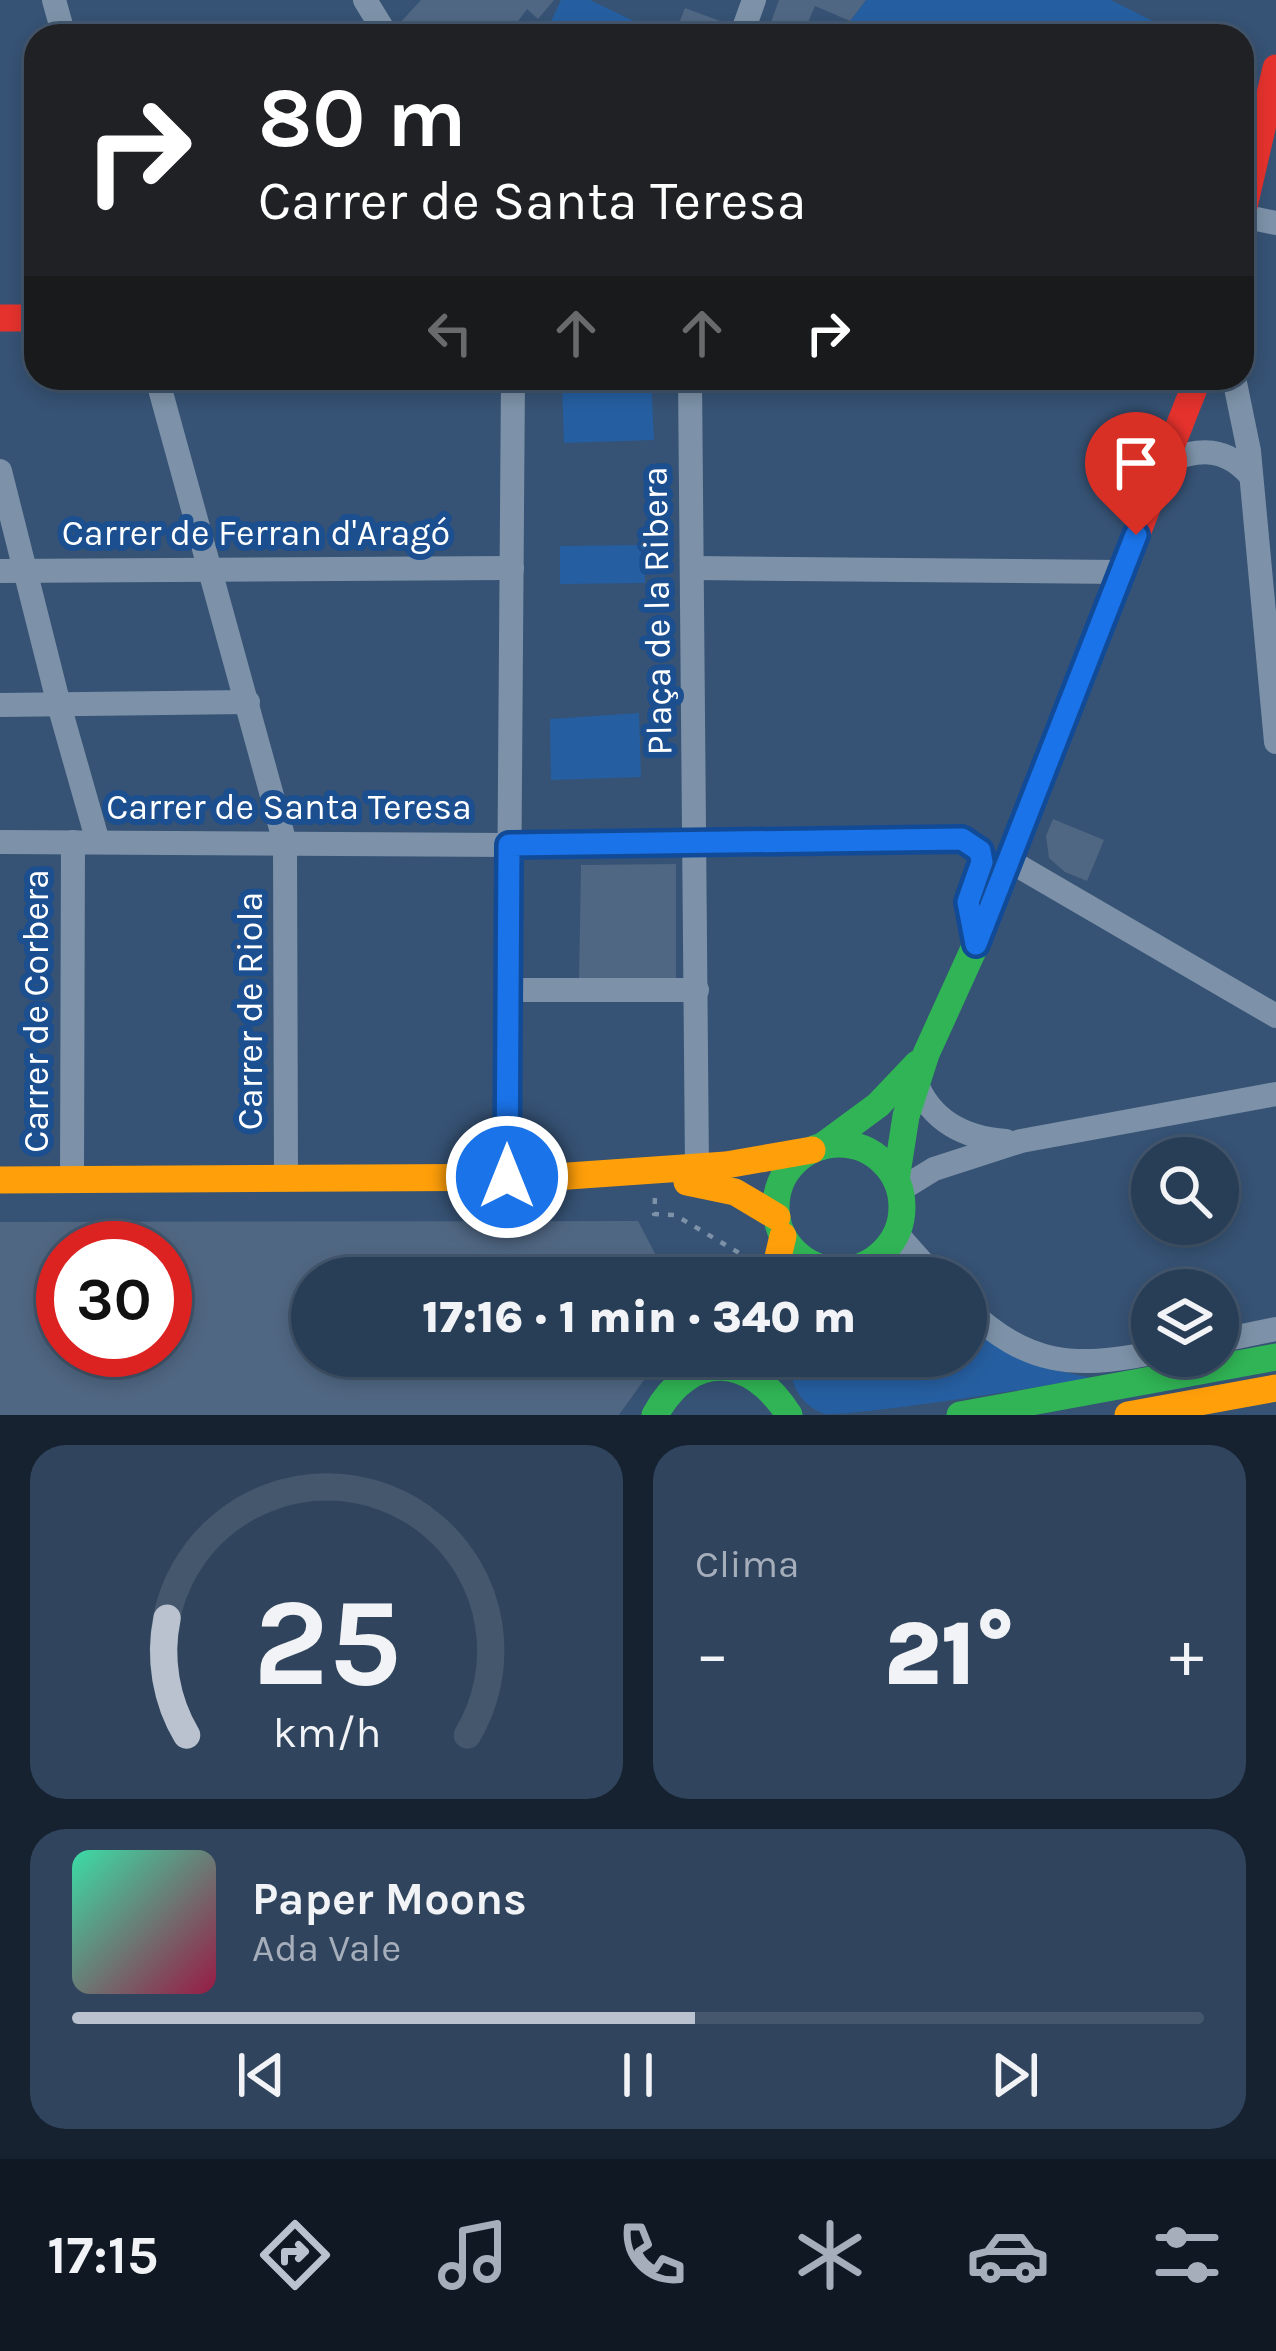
<!DOCTYPE html>
<html lang="es">
<head>
<meta charset="utf-8">
<style>
  :root { --surface:#283e57; --page:#30455d; --text:#f1f3f6; --muted:#a5aeba; --line:#44576d; --accent:#b9c2ce }
  body { margin:0; font-family:Karla,sans-serif; background:var(--page); color:var(--text); height:100vh; display:flex; flex-direction:column; font-size:45px; white-space:nowrap }
  * { box-sizing:border-box; margin:0 }
  p { font-size:39px; color:var(--muted) }
  .icon { flex:none; width:66px; height:66px; fill:none; stroke:currentColor; stroke-width:2; stroke-linecap:round; stroke-linejoin:round }
  .map { position:relative; height:1415px; overflow:hidden }
  .side { display:flex; flex-direction:column; gap:30px; padding:30px; background:#162230; flex:1 }
  .side>* { flex:none }
  .guide { position:absolute; left:24px; top:24px; width:1230px; height:366px; border-radius:36px; box-shadow:0 6px 18px #0003,0 0 0 3px var(--line); background:#202124; color:#fff; overflow:hidden }
  .buttons { position:absolute; left:1131px; top:1137px; display:grid; gap:24px }
  .buttons a { display:grid; place-items:center; width:108px; height:108px; border-radius:50%; background:var(--surface); box-shadow:0 6px 18px #0003,0 0 0 3px var(--line); font-size:60px }
  .speed { position:absolute; left:36px; top:1221px; display:flex; gap:24px; font-size:60px; font-weight:700; text-align:center }
  .speed>* { display:grid; place-content:center; width:156px; height:156px; border-radius:50%; background:var(--surface); box-shadow:0 6px 18px #0003,0 0 0 3px var(--line); line-height:1 }
  .speed .limit { border:18px solid #d22; background:#fff; color:#111 }
  .pin { position:absolute; display:grid; place-items:center; width:102px; height:102px; color:#fff; margin:-123px -51px; border-radius:50% 50% 50% 0; rotate:-45deg; box-shadow:0 0 12px #0007 }
  .pin .icon { rotate:45deg }
  .me { position:absolute; width:132px; margin:-66px; rotate:0deg; stroke-linejoin:round; filter:drop-shadow(0 0 9px #0008) }
  .turn { display:flex; align-items:center; gap:42px; height:252px; padding:0 36px; font-size:54px }
  .turn .icon { width:156px; height:156px; stroke-width:2.5 }
  .turn b { display:block; font-size:84px; line-height:102px }
  .lanes { display:flex; align-items:center; height:114px; padding:0 36px; background:#0003; justify-content:center; gap:60px; direction:ltr }
  .lanes .off { opacity:.35 }
  .big { font-size:90px; font-weight:800; line-height:1.1 }
  .side .card { flex:1; display:flex; flex-direction:column; justify-content:center; gap:18px; min-width:0; padding:0 42px; border-radius:36px; background:var(--page) }
  .side .dial { align-items:center; gap:0 }
  .dial svg { height:312px; overflow:visible; fill:none; stroke:var(--line); stroke-width:7; stroke-linecap:round; text-anchor:middle }
  .dial text { fill:var(--text); stroke:none }
  .song { display:flex; align-items:center; gap:36px }
  .cover { width:144px; height:144px; border-radius:18px; background:linear-gradient(135deg,hsl(160 70% 55%),hsl(340 70% 35%)) }
  .played { height:12px; border-radius:6px; background:linear-gradient(90deg,var(--accent) 55%,var(--line) 55%) }
  .keys { display:flex; justify-content:space-around; direction:ltr }
  .heat { display:flex; justify-content:space-between; align-items:center; font-size:66px; direction:ltr }
  .side .tiles { flex:1; display:grid; gap:30px; grid-template-columns:1fr 1fr }
  .card:last-child { grid-column:span 2 }
  .trip { position:absolute; left:291px; top:1257px; width:696px; height:120px; border-radius:60px; background:var(--surface); box-shadow:0 6px 18px #0003,0 0 0 3px var(--line); font-weight:800; line-height:120px; text-align:center }
  .menu { display:flex; height:192px; justify-content:space-around; align-items:center; background:#101923; color:var(--muted) }
  .menu .icon { width:84px; height:84px }
  .menu .active { color:var(--accent) }
  .menu b { font-size:54px; color:var(--text) }
  .map>svg:first-child { display:block }
</style>
</head>
<body>
<div class="map">
<svg width="1276" height="1415" viewBox="0 0 1276 1415">
  <rect width="100%" height="100%" fill="#365274"/>
  <!-- green -->
  <g fill="#265fa1">
    <polygon points="561,0 590,0 661,34 544,36"/>
    <polygon points="866,0 1111,0 1182,36 839,36"/>
    <polygon points="651,378 654,440 564,443 562,383"/>
    <polygon points="644,545 645,583 560,584 560,546"/>
    <polygon points="639,713 641,777 551,780 550,719"/>
    <path d="M966,1318C1009,1357 1035,1366 1091,1378C1038,1387 867,1415 825,1414C799,1405 788,1381 791,1356H966Z"/>
  </g>
  <!-- building -->
  <g fill="#506783" fill-rule="evenodd">
    <polygon points="421,0 554,0 538,19 527,9 507,36 405,36 398,25"/>
    <polygon points="779,0 866,0 850,21 815,6 802,36 766,36"/>
    <polygon points="685,8 728,24 723,36 674,36"/>
    <polygon points="1053,819 1104,840 1087,881 1065,872 1049,858 1046,836"/>
    <polygon points="676,864 676,982 579,981 581,865"/>
    <path d="M638,1221L668,1278H312V1356H661L619,1415H0V1222ZM63,1248H165V1350H63Z"/>
  </g>
  <g fill="none" stroke-linecap="round" stroke-linejoin="round">
    <!-- path -->
    <polyline stroke="#7d92a8" stroke-width="4.5" stroke-dasharray="6 9" stroke-linecap="butt" points="655,1198 654,1214 675,1215 746,1257"/>
    <!-- street -->
    <g stroke="#7d92a8" stroke-width="24">
      <polyline points="54,0 64,36"/>
      <polyline points="365,0 387,36"/>
      <polyline points="741,36 754,0"/>
      <polyline points="1242,216 1276,223"/>
      <polyline points="157,378 285,843 286,1179"/>
      <polyline points="690,378 697,1168"/>
      <polyline points="1234,378 1249,451 1276,742"/>
      <path d="M1167,461C1200,448 1226,447 1251,476"/>
      <polyline points="0,471 59,705 98,842"/>
      <polyline points="693,568 1121,572"/>
      <polyline points="0,571 512,568"/>
      <polyline points="0,705 248,702"/>
      <polyline points="0,842 509,845 961,839 981,851 982,863 968,902 975,941"/>
      <polyline points="1008,860 1276,1016"/>
      <polyline points="506,990 697,990"/>
      <path d="M916,1082C931,1121 965,1138 1006,1141"/>
      <polyline points="507,1177 513,378"/>
      <polyline points="72,1180 73,842"/>
      <polyline points="900,1190 934,1169 1021,1141 1276,1094"/>
      <polyline points="896,1233 936,1278"/>
      <path d="M966,1308C1028,1365 1072,1369 1152,1353"/>
      <polyline points="1218,1341 1276,1329"/>
    </g>
    <!-- fast -->
    <g stroke="#30b455" stroke-width="27">
      <circle cx="839" cy="1207" r="63"/>
      <polyline points="821,1147 878,1105 917,1064"/>
      <polyline points="896,1180 906,1116 926,1054 976,944 1116,587"/>
      <path d="M655,1415C691,1349 751,1354 789,1415"/>
      <polyline points="960,1415 1276,1357"/>
    </g>
    <!-- slow -->
    <g stroke="#ff9f0a" stroke-width="27">
      <polyline points="0,1180 554,1177 726,1165 812,1150"/>
      <polyline points="687,1182 735,1192 777,1217"/>
      <polyline points="773,1278 783,1236"/>
      <polyline points="1128,1415 1276,1388"/>
    </g>
    <!-- jam -->
    <g stroke="#e5322d" stroke-width="27">
      <polyline points="1242,215 1276,68"/>
      <polyline points="0,318 36,318"/>
      <polyline points="1116,587 1198,378"/>
    </g>
  </g>
  <g fill="none" stroke-linecap="round" stroke-linejoin="round">
    <defs>
      <polyline id="route" points="507,1177 509,845 962,839 980,851 982,862 968,902 976,944 1136,535"/>
    </defs>
    <!-- route casing -->
    <use href="#route" stroke="#114b97" stroke-width="30"/>
    <!-- route -->
    <use href="#route" stroke="#1a73e8" stroke-width="21"/>
  </g>
  <g text-anchor="middle" dominant-baseline="central" stroke-width="12" stroke-linejoin="round" paint-order="stroke">
    <!-- street labels -->
    <g font-size="36" fill="#fff" stroke="#1b4f8f">
      <text x="256" y="533">Carrer de Ferran d'Aragó</text>
      <text transform="translate(657 611) rotate(-91)">Plaça de la Ribera</text>
      <text x="289" y="807">Carrer de Santa Teresa</text>
      <text transform="translate(36 1011) rotate(-90)">Carrer de Corbera</text>
      <text transform="translate(250 1011) rotate(-90)">Carrer de Riola</text>
    </g>
  </g>
</svg>
<div class="buttons">
<a><svg class="icon" aria-label="search" viewBox="0 0 24 24"><circle cx="10" cy="10" r="6"/><path d="M15 15l6 6"/></svg></a>
<a><svg class="icon" aria-label="layers" viewBox="0 0 24 24"><path d="M12 4l9 5-9 5-9-5zM3 14l9 5 9-5"/></svg></a>
</div>
<div class="speed"><div class="limit">30</div></div>
<div class="pin" style="left:1136px;top:535px;background:#d93025"><svg class="icon" aria-label="arrive" viewBox="0 0 24 24"><path d="M6 21V4h12l-3 4 3 4H6"/></svg></div>
<svg class="me" style="left:507px;top:1177px" viewBox="-20 -20 40 40"><circle r="17" fill="#1a73e8" stroke="#fff" stroke-width="3"/><path d="M0-11L8 9 0 5-8 9z" fill="#fff"/></svg>
<div class="trip">17:16 · 1 min · 340 m</div>
<div class="guide">
<div class="turn"><svg class="icon" aria-label="right" viewBox="0 0 24 24"><path d="M7 20v-9h11M14 6l5 5-5 5"/></svg><div><b>80 m</b>Carrer de Santa Teresa</div></div>
<div class="lanes"><svg class="icon off" aria-label="left" viewBox="0 0 24 24"><path d="M17 20v-9H6M10 6l-5 5 5 5"/></svg><svg class="icon off" aria-label="ahead" viewBox="0 0 24 24"><path d="M12 20V5M6 11l6-6 6 6"/></svg><svg class="icon off" aria-label="ahead" viewBox="0 0 24 24"><path d="M12 20V5M6 11l6-6 6 6"/></svg><svg class="icon" aria-label="right" viewBox="0 0 24 24"><path d="M7 20v-9h11M14 6l5 5-5 5"/></svg></div>
</div>
</div>
<section class="side">
<div class="tiles">
<div class="card dial"><svg viewBox="0 0 100 80">
<path d="M14 69A42 42 0 1 1 86 69"/>
<path d="M14 69A42 42 0 0 1 9 39" stroke="#b9c2ce"/>
<text x="50" y="56" font-size="32" font-weight="700">25</text>
<text x="50" y="72" font-size="11">km/h</text>
</svg></div>
<div class="card"><p>Clima</p>
<div class="heat"><a>−</a><b class="big">21°</b><a>+</a></div>
</div>
<div class="card">
<div class="song"><i class="cover"></i><div><b>Paper Moons</b><p>Ada Vale</p></div></div>
<div class="played"></div>
<div class="keys"><svg class="icon" aria-label="previous" viewBox="0 0 24 24"><path d="M18 5L8 12l10 7zM5 5v14"/></svg><svg class="icon" aria-label="pause" viewBox="0 0 24 24"><path d="M8 5v14M16 5v14"/></svg><svg class="icon" aria-label="next" viewBox="0 0 24 24"><path d="M6 5l10 7-10 7zM19 5v14"/></svg></div>
</div>
</div>
</section>
<nav class="menu">
<b>17:15</b>
<svg class="icon active" aria-label="directions" viewBox="0 0 24 24"><path d="M12 3l9 9-9 9-9-9zM9 14v-3h6M13 9l2 2-2 2"/></svg>
<svg class="icon" aria-label="music" viewBox="0 0 24 24"><path d="M9 18V5l10-2v13"/><circle cx="6" cy="18" r="3"/><circle cx="16" cy="16" r="3"/></svg>
<svg class="icon" aria-label="phone" viewBox="0 0 24 24"><path d="M5 4h4l2 5-3 2q2 4 5 5l2-3 5 2v4C11 20 4 13 5 4z"/></svg>
<svg class="icon" aria-label="climate" viewBox="0 0 24 24"><path d="M12 3v18M4 7l16 10M4 17L20 7"/></svg>
<svg class="icon" aria-label="car" viewBox="0 0 24 24"><path d="M5 17H2v-5l4-1 3-4h7l3 4 3 1v5h-3M9 17h6M6 11h13"/><circle cx="7" cy="17" r="2"/><circle cx="17" cy="17" r="2"/></svg>
<svg class="icon" aria-label="filters" viewBox="0 0 24 24"><path d="M4 7h16M4 17h16"/><circle cx="9" cy="7" r="2"/><circle cx="15" cy="17" r="2"/></svg>
</nav>
</body>
</html>
